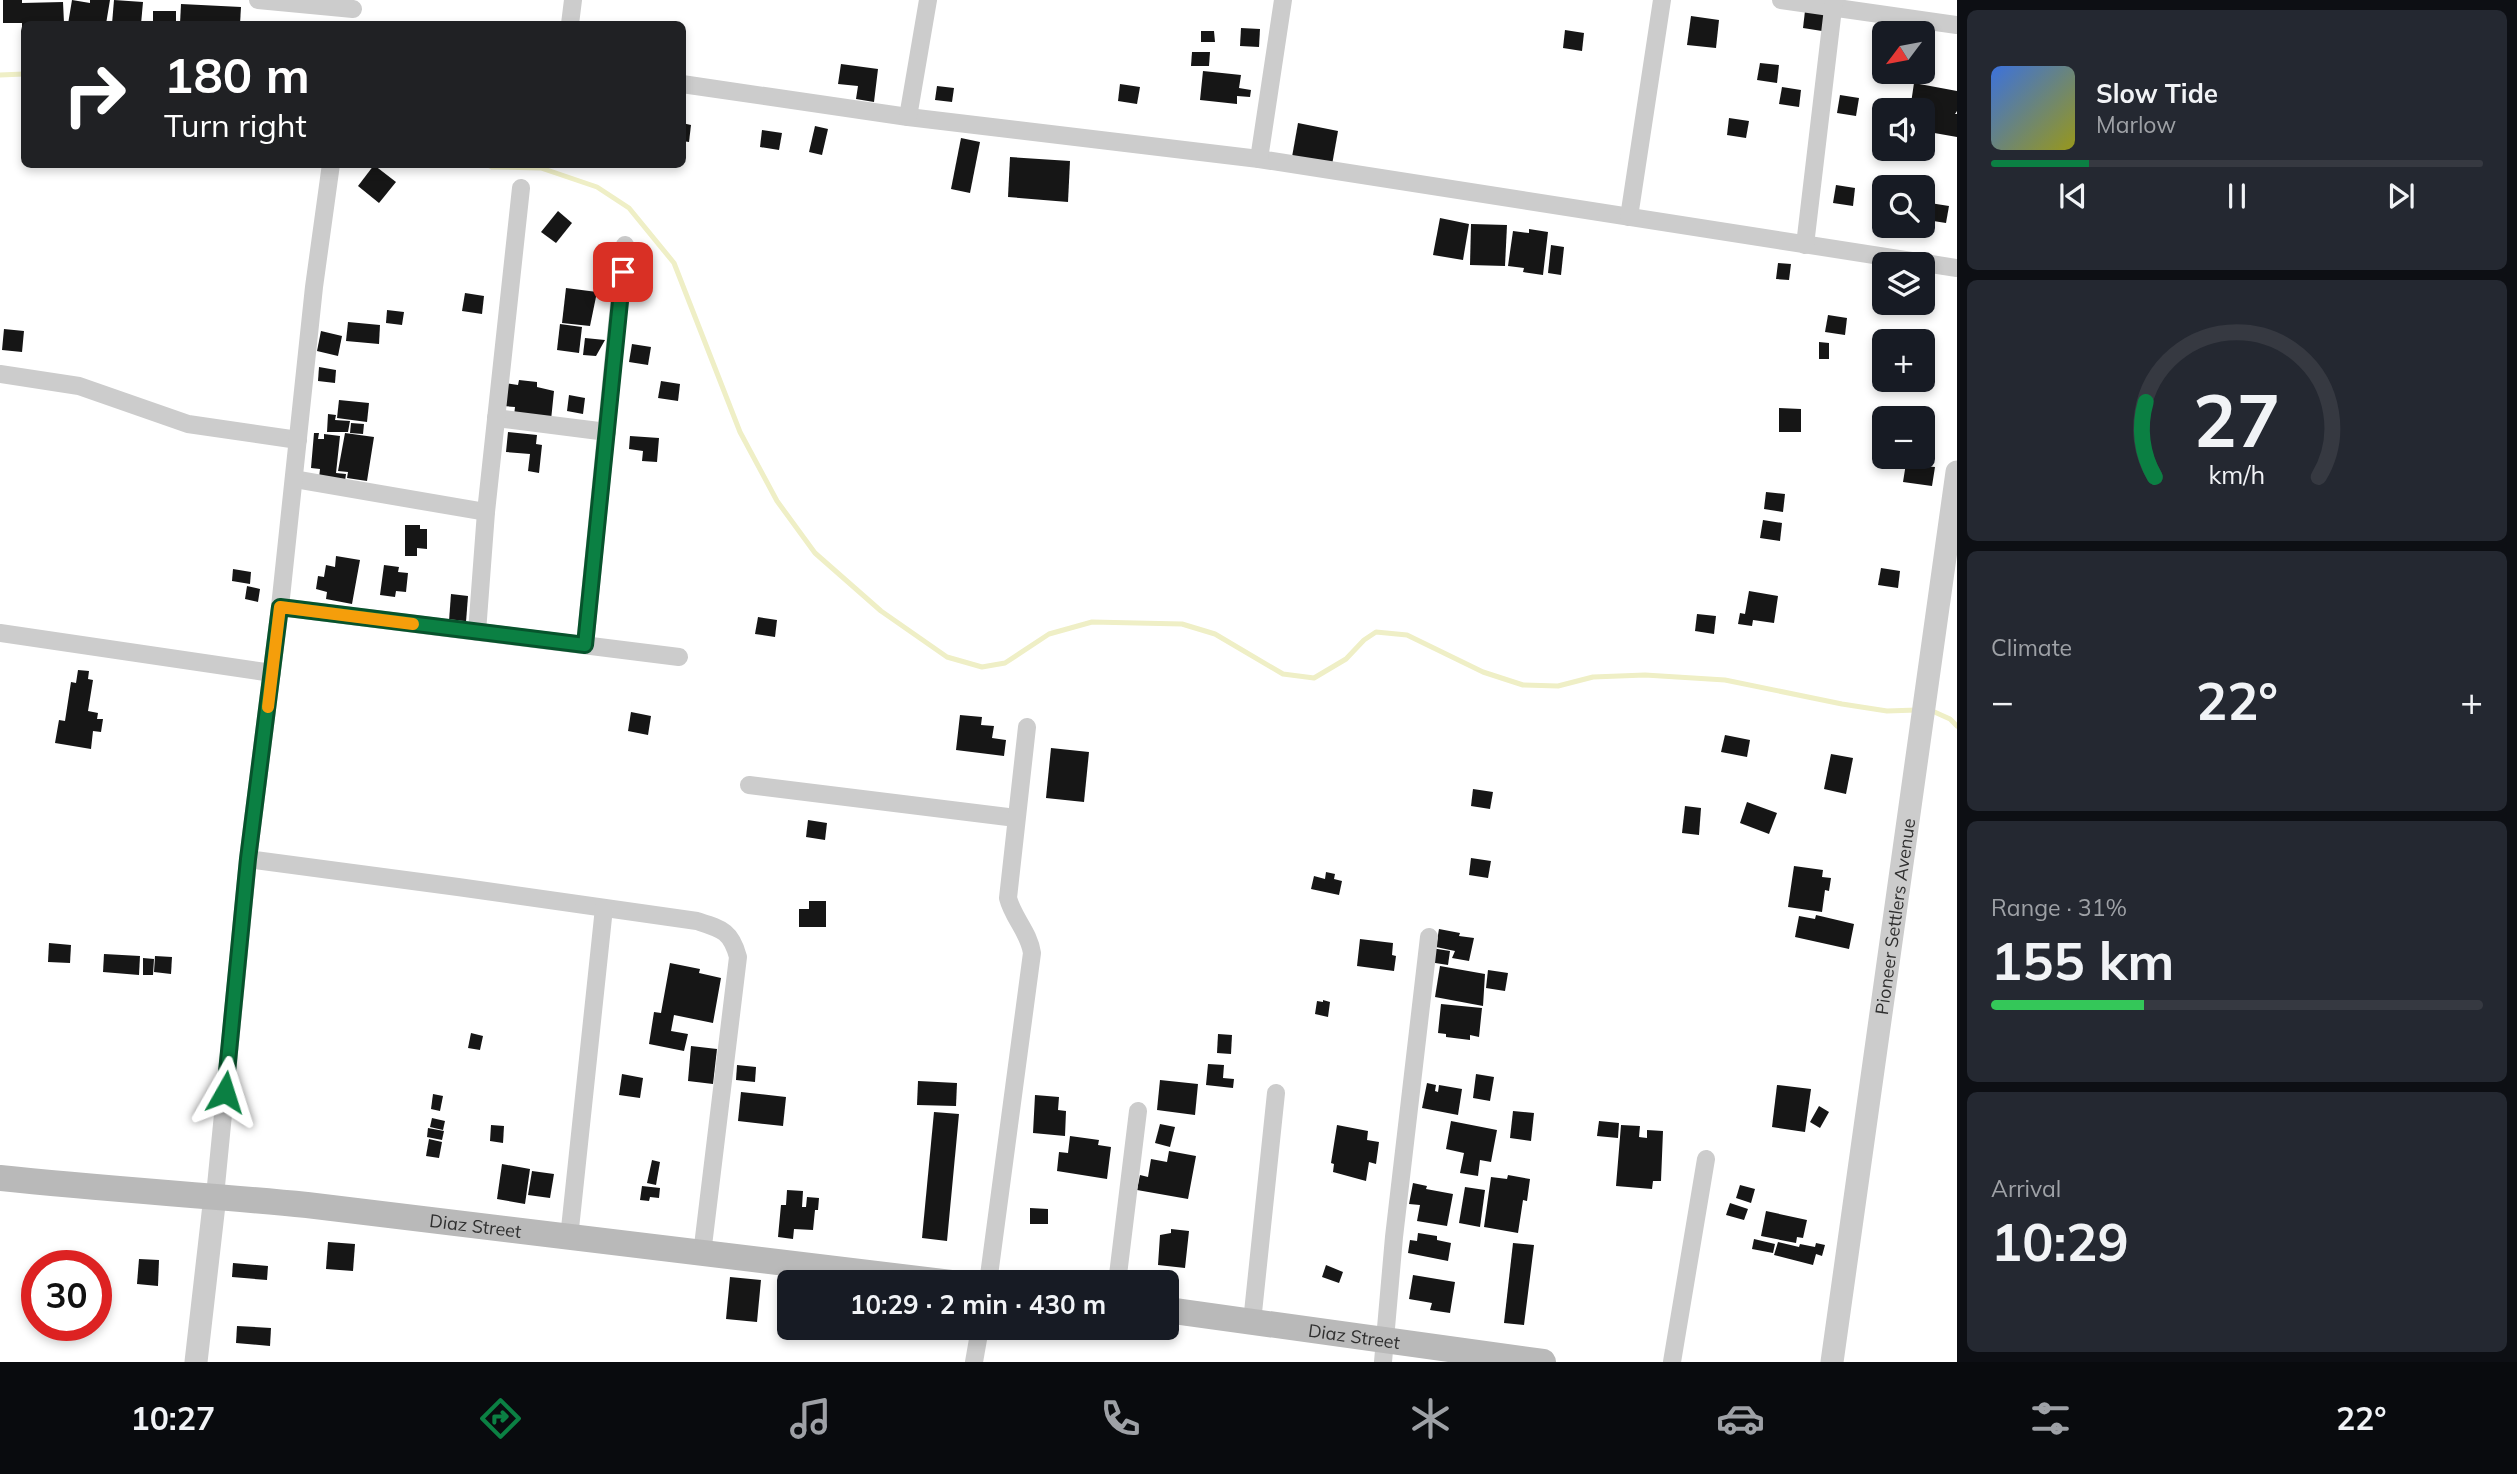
<!DOCTYPE html>
<html lang="en">
<head>
<meta charset="utf-8">
<style>
  :root { --surface:#171b24; --page:#242831; --text:#f1f3f6; --muted:#9ea1a6; --line:#363941; --accent:#0b8043 }
  body { margin:0; font-family:Mulish,sans-serif; background:var(--page); color:var(--text); height:100vh; display:flex; flex-direction:column; font-size:26px; white-space:nowrap }
  * { box-sizing:border-box; margin:0 }
  p { font-size:23px; color:var(--muted) }
  .icon { flex:none; width:38px; height:38px; fill:none; stroke:currentColor; stroke-width:2; stroke-linecap:round; stroke-linejoin:round }
  .map { position:relative; flex:1; overflow:hidden }
  .drawer { display:flex; flex-direction:column; gap:10px; padding:10px; background:#0d0f14; width:560px }
  .drawer>* { flex:none }
  .banner { position:absolute; left:21px; top:21px; width:665px; height:147px; border-radius:10px; box-shadow:0 4px 10px #0003; background:#202124; color:#fff; overflow:hidden }
  .needle { width:46px; rotate:238deg }
  .fabs { position:absolute; left:1872px; top:21px; display:grid; gap:14px }
  .fabs a { display:grid; place-items:center; width:63px; height:63px; border-radius:10px; background:var(--surface); box-shadow:0 4px 10px #0003; font-size:35px }
  .speed { position:absolute; left:21px; top:1250px; display:flex; gap:14px; font-size:35px; font-weight:700; text-align:center }
  .speed>* { display:grid; place-content:center; width:91px; height:91px; border-radius:50%; background:var(--surface); box-shadow:0 4px 10px #0003; line-height:1 }
  .speed .limit { border:10px solid #d22; background:#fff; color:#111 }
  .pin { position:absolute; display:grid; place-items:center; width:60px; height:60px; color:#fff; margin:-30px; border-radius:14px; box-shadow:0 4px 10px #0006 }
  .me { position:absolute; width:77px; margin:-38px; rotate:6deg; stroke-linejoin:round; filter:drop-shadow(0 0 5px #0008) }
  .turn { display:flex; align-items:center; gap:24px; height:147px; padding:0 28px; font-size:32px }
  .turn .icon { width:91px; height:91px; stroke-width:2.5 }
  .turn b { display:block; font-size:49px; line-height:60px }
  .big { font-size:52px; font-weight:700; line-height:1.1 }
  .drawer .tile { flex:1; display:flex; flex-direction:column; justify-content:center; gap:10px; min-width:0; padding:0 24px; border-radius:10px; background:var(--page) }
  .drawer .dial { align-items:center; gap:0 }
  .dial svg { height:182px; overflow:visible; fill:none; stroke:var(--line); stroke-width:7; stroke-linecap:round; text-anchor:middle }
  .dial text { fill:var(--text); stroke:none }
  .song { display:flex; align-items:center; gap:21px }
  .cover { width:84px; height:84px; border-radius:10px; background:linear-gradient(135deg,hsl(220 70% 55%),hsl(60 70% 35%)) }
  .played { height:7px; border-radius:4px; background:linear-gradient(90deg,var(--accent) 20%,var(--line) 20%) }
  .keys { display:flex; justify-content:space-around; direction:ltr }
  .heat { display:flex; justify-content:space-between; align-items:center; font-size:38px; direction:ltr }
  .charge { height:10px; border-radius:5px; background:linear-gradient(90deg,#34c759 31%,var(--line) 0) }
  .trip { position:absolute; left:777px; top:1270px; width:402px; height:70px; border-radius:10px; background:var(--surface); box-shadow:0 4px 10px #0003; font-weight:700; line-height:70px; text-align:center }
  .tab-bar { display:flex; height:112px; justify-content:space-around; align-items:center; background:#090b0e; color:var(--muted) }
  .tab-bar .icon { width:49px; height:49px }
  .tab-bar .current { color:var(--accent) }
  .tab-bar b { font-size:32px; color:var(--text) }
  main { display:flex; flex:1; min-height:0 }
  .map>svg:first-child { display:block }
</style>
</head>
<body>
<main>
<div class="map">
<svg width="1957" height="1362" viewBox="0 0 1957 1362">
  <rect width="100%" height="100%" fill="#fff"/>
  <g fill="none" stroke-linecap="round" stroke-linejoin="round">
    <!-- stream -->
    <g stroke="#efefc6" stroke-width="5">
      <polyline points="0,75 24,74"/>
      <polyline points="486,164 492,167 541,168 597,187 629,208 674,263 740,432 777,501 815,553 881,611 947,657 982,667 1005,663 1049,634 1092,622 1182,624 1215,634 1283,674 1314,678 1346,659 1364,640 1376,632 1407,635 1483,672 1523,685 1558,686 1593,677 1645,675 1725,680 1842,704 1887,711 1917,710"/>
      <polyline points="1930,710 1950,719 1957,726"/>
    </g>
  </g>
  <!-- building -->
  <g fill="#161616">
    <polygon points="3,0 22,0 22,3 63,2 64,23 24,24 24,29 22,29 22,23 3,23"/>
    <polygon points="72,0 90,3 90,0 110,0 106,24 68,24"/>
    <polygon points="114,0 143,2 141,24 112,24"/>
    <polygon points="181,4 241,7 240,24 180,24"/>
    <rect x="153" y="11" width="23" height="13"/>
    <polygon points="1805,11 1825,14 1822,31 1803,28"/>
    <polygon points="1691,16 1719,20 1716,48 1687,45"/>
    <polygon points="1241,28 1260,29 1259,47 1240,46"/>
    <polygon points="1565,30 1584,33 1582,51 1563,48"/>
    <polygon points="1201,31 1214,31 1215,42 1201,42"/>
    <polygon points="1876,34 1885,35 1885,53 1873,51"/>
    <polygon points="1192,52 1210,52 1209,66 1191,66"/>
    <polygon points="1760,63 1779,65 1777,83 1757,80"/>
    <polygon points="841,64 878,69 874,102 856,99 858,86 838,84"/>
    <polygon points="1203,71 1241,75 1239,88 1251,90 1250,97 1237,96 1237,104 1200,100"/>
    <polygon points="1914,83 1957,91 1957,111 1955,114 1957,114 1957,137 1923,131 1923,110 1910,110"/>
    <polygon points="1120,84 1140,87 1137,104 1118,101"/>
    <polygon points="937,86 954,88 952,102 935,100"/>
    <polygon points="1782,87 1801,90 1799,107 1779,104"/>
    <polygon points="1840,95 1859,98 1856,116 1837,113"/>
    <polygon points="1729,118 1749,121 1746,138 1727,135"/>
    <polygon points="682,123 691,125 689,142 682,141"/>
    <polygon points="1298,123 1338,131 1332,165 1292,157"/>
    <polygon points="815,126 828,129 822,155 809,152"/>
    <polygon points="762,130 782,133 779,150 760,147"/>
    <polygon points="1877,130 1885,131 1885,149 1874,147"/>
    <polygon points="961,138 980,142 970,193 951,189"/>
    <polygon points="1010,157 1070,161 1068,202 1008,197"/>
    <polygon points="374,165 396,182 379,203 358,186"/>
    <polygon points="1836,185 1855,188 1853,206 1833,203"/>
    <polygon points="1930,203 1949,206 1946,223 1927,220"/>
    <polygon points="558,211 572,223 556,243 541,232"/>
    <polygon points="1440,218 1469,224 1463,260 1433,255"/>
    <polygon points="1471,224 1507,225 1505,266 1470,265"/>
    <polygon points="1529,229 1548,232 1543,275 1523,272 1524,268 1508,266 1513,231 1529,233"/>
    <polygon points="1551,245 1564,247 1561,275 1548,273"/>
    <polygon points="1778,263 1791,264 1789,280 1776,279"/>
    <polygon points="566,288 597,292 590,326 562,323"/>
    <polygon points="465,293 484,296 482,314 462,311"/>
    <polygon points="387,310 404,312 402,325 386,323"/>
    <polygon points="1828,315 1847,318 1845,335 1825,332"/>
    <polygon points="348,322 380,325 379,344 346,341"/>
    <polygon points="560,324 582,327 579,353 557,350"/>
    <polygon points="4,329 24,331 22,352 2,350"/>
    <polygon points="321,331 342,336 338,356 317,351"/>
    <polygon points="585,338 605,340 596,356 583,355"/>
    <polygon points="1819,342 1829,343 1829,359 1819,359"/>
    <polygon points="632,344 651,347 648,365 629,362"/>
    <polygon points="319,367 336,370 335,383 318,381"/>
    <polygon points="519,380 537,382 537,387 554,391 551,420 514,416 515,407 503,406 505,383 518,385"/>
    <polygon points="661,381 680,384 678,401 658,398"/>
    <polygon points="569,395 585,398 583,414 567,411"/>
    <polygon points="339,400 369,403 367,422 337,418"/>
    <polygon points="1779,408 1801,409 1801,432 1779,432"/>
    <polygon points="328,414 336,415 335,420 350,421 348,432 327,432"/>
    <polygon points="351,423 364,424 363,434 350,433"/>
    <polygon points="508,432 537,435 536,444 542,445 539,473 528,471 530,454 506,452"/>
    <polygon points="314,433 319,433 318,439 324,439 324,434 340,436 336,473 346,474 345,481 319,478 320,469 311,468"/>
    <polygon points="345,433 374,437 367,481 347,478 348,472 338,471"/>
    <polygon points="630,436 659,438 657,462 642,461 643,451 629,449"/>
    <polygon points="1907,457 1924,459 1923,466 1935,467 1932,486 1903,482"/>
    <polygon points="1766,492 1785,494 1783,512 1764,509"/>
    <polygon points="1763,520 1782,523 1780,541 1760,538"/>
    <polygon points="405,525 420,525 420,529 427,529 427,549 417,548 417,556 405,556"/>
    <polygon points="336,556 360,560 352,604 326,599 327,592 316,589 318,576 324,577 326,565 335,567"/>
    <polygon points="384,565 399,567 398,572 408,573 406,592 396,591 395,597 380,595"/>
    <polygon points="1881,568 1900,571 1898,588 1878,585"/>
    <polygon points="233,569 251,572 250,584 232,581"/>
    <polygon points="247,586 260,589 258,602 245,599"/>
    <polygon points="1749,591 1778,596 1774,623 1753,620 1752,626 1738,624 1740,613 1745,614"/>
    <polygon points="451,594 468,596 466,622 449,621"/>
    <polygon points="1697,614 1716,616 1714,634 1695,631"/>
    <polygon points="758,617 777,620 775,637 755,634"/>
    <polygon points="78,670 89,671 88,679 93,680 88,711 98,713 97,719 103,719 101,732 93,731 91,749 55,743 59,720 65,721 71,682 76,683"/>
    <polygon points="631,712 651,716 648,735 628,731"/>
    <polygon points="960,715 982,717 981,725 994,726 992,738 1006,740 1004,756 956,750"/>
    <polygon points="1725,735 1750,740 1747,757 1721,752"/>
    <polygon points="1051,748 1089,752 1084,802 1046,798"/>
    <polygon points="1831,754 1853,758 1846,794 1824,789"/>
    <polygon points="1473,789 1493,792 1490,809 1471,806"/>
    <polygon points="1747,802 1777,813 1769,834 1740,823"/>
    <polygon points="1685,806 1701,808 1699,835 1682,833"/>
    <polygon points="808,820 827,823 825,840 806,837"/>
    <polygon points="1471,858 1491,861 1488,878 1469,875"/>
    <polygon points="1794,866 1823,870 1822,877 1831,878 1829,891 1825,890 1822,912 1788,907"/>
    <polygon points="1326,872 1335,874 1334,879 1342,881 1339,895 1311,889 1314,876 1325,879"/>
    <polygon points="809,901 826,901 826,927 799,927 799,909 809,909"/>
    <polygon points="1816,915 1854,924 1849,949 1795,937 1799,916 1815,919"/>
    <polygon points="1439,929 1460,933 1459,936 1474,938 1469,961 1452,958 1455,951 1436,947"/>
    <polygon points="1360,939 1393,943 1392,955 1396,956 1394,971 1357,966"/>
    <polygon points="49,943 71,945 70,963 48,962"/>
    <polygon points="1431,948 1450,951 1448,965 1429,962"/>
    <polygon points="104,954 140,956 139,975 103,972"/>
    <polygon points="155,956 172,957 171,974 154,972"/>
    <polygon points="143,958 154,959 153,975 143,975"/>
    <polygon points="670,963 700,969 699,973 721,978 713,1023 674,1015 671,1031 688,1034 684,1051 649,1044 654,1012 661,1013"/>
    <polygon points="1440,966 1485,974 1483,1006 1435,997"/>
    <polygon points="1488,970 1508,973 1505,991 1486,988"/>
    <polygon points="1323,1000 1330,1002 1328,1017 1315,1014 1317,1001 1323,1002"/>
    <polygon points="1441,1004 1482,1008 1479,1037 1470,1035 1470,1040 1446,1037 1446,1034 1438,1033"/>
    <polygon points="471,1033 483,1036 480,1050 468,1048"/>
    <polygon points="1218,1034 1232,1035 1231,1054 1217,1053"/>
    <polygon points="691,1046 717,1049 713,1084 688,1081"/>
    <polygon points="1208,1064 1224,1065 1223,1078 1234,1079 1233,1088 1206,1085"/>
    <polygon points="737,1065 756,1067 755,1082 736,1080"/>
    <polygon points="622,1074 643,1078 640,1098 619,1095"/>
    <polygon points="1476,1074 1494,1077 1490,1101 1473,1098"/>
    <polygon points="1160,1080 1198,1084 1195,1115 1157,1110"/>
    <polygon points="918,1081 957,1083 956,1106 917,1105"/>
    <polygon points="1427,1083 1436,1085 1435,1091 1438,1092 1439,1085 1462,1089 1458,1115 1422,1108"/>
    <polygon points="1777,1085 1811,1089 1805,1132 1772,1127"/>
    <polygon points="741,1092 786,1097 783,1126 738,1121"/>
    <polygon points="433,1094 443,1096 440,1111 431,1109"/>
    <polygon points="1035,1095 1059,1097 1058,1110 1066,1111 1065,1136 1033,1133"/>
    <polygon points="1819,1106 1829,1112 1820,1128 1810,1122"/>
    <polygon points="1513,1111 1534,1113 1531,1141 1510,1138"/>
    <polygon points="934,1112 959,1114 947,1241 922,1238"/>
    <polygon points="432,1118 445,1121 443,1130 430,1127"/>
    <polygon points="1451,1121 1497,1130 1491,1162 1480,1160 1478,1176 1460,1173 1464,1153 1446,1149"/>
    <polygon points="1599,1121 1619,1123 1618,1138 1597,1136"/>
    <polygon points="1160,1124 1175,1127 1170,1147 1155,1143"/>
    <polygon points="491,1125 504,1126 503,1143 490,1141"/>
    <polygon points="1337,1125 1368,1131 1367,1140 1379,1142 1376,1164 1369,1162 1366,1181 1333,1172 1334,1164 1331,1163"/>
    <polygon points="1621,1125 1640,1126 1639,1137 1647,1138 1647,1130 1663,1131 1661,1181 1653,1181 1652,1189 1616,1186"/>
    <polygon points="428,1128 444,1131 442,1140 427,1137"/>
    <polygon points="1070,1136 1099,1140 1098,1145 1111,1147 1107,1179 1057,1171 1059,1152 1068,1153"/>
    <polygon points="429,1139 442,1142 439,1158 426,1156"/>
    <polygon points="1169,1151 1196,1156 1188,1199 1137,1190 1140,1175 1148,1177 1151,1159 1167,1162"/>
    <polygon points="652,1160 660,1162 656,1185 647,1183"/>
    <polygon points="502,1164 530,1169 525,1204 497,1199"/>
    <polygon points="532,1171 554,1174 550,1198 528,1195"/>
    <polygon points="1508,1175 1530,1179 1527,1201 1523,1200 1518,1233 1484,1227 1491,1177 1507,1179"/>
    <polygon points="1413,1183 1427,1186 1426,1189 1453,1194 1447,1226 1417,1221 1420,1205 1409,1204"/>
    <polygon points="1740,1185 1755,1189 1751,1203 1736,1198"/>
    <polygon points="642,1186 660,1188 659,1198 650,1197 649,1201 640,1200"/>
    <polygon points="1465,1187 1485,1190 1480,1227 1459,1223"/>
    <polygon points="787,1190 803,1191 802,1207 806,1207 807,1197 819,1198 818,1210 815,1210 813,1230 794,1229 793,1239 778,1237 781,1205 786,1205"/>
    <polygon points="1730,1203 1748,1209 1744,1220 1726,1215"/>
    <polygon points="1030,1208 1048,1209 1048,1224 1030,1224"/>
    <polygon points="1766,1211 1807,1220 1803,1238 1797,1237 1796,1243 1761,1236"/>
    <polygon points="1171,1229 1189,1231 1185,1268 1158,1265 1160,1235 1171,1233"/>
    <polygon points="1418,1233 1437,1236 1437,1240 1451,1243 1448,1261 1408,1253 1410,1240 1417,1241"/>
    <polygon points="1754,1239 1775,1244 1773,1253 1752,1249"/>
    <polygon points="328,1242 355,1244 353,1271 326,1269"/>
    <polygon points="1778,1242 1799,1247 1800,1244 1815,1247 1816,1243 1825,1245 1822,1256 1816,1254 1813,1265 1774,1255"/>
    <polygon points="1513,1243 1534,1245 1524,1325 1504,1323"/>
    <polygon points="139,1259 159,1260 158,1286 137,1284"/>
    <polygon points="233,1263 268,1266 267,1280 232,1277"/>
    <polygon points="1326,1265 1343,1272 1339,1283 1322,1277"/>
    <polygon points="1413,1275 1455,1282 1450,1313 1430,1310 1432,1303 1409,1299"/>
    <polygon points="730,1277 761,1280 757,1322 726,1319"/>
    <polygon points="237,1326 271,1328 270,1346 236,1343"/>
  </g>
  <g fill="none" stroke-linecap="round" stroke-linejoin="round">
    <!-- minor -->
    <g stroke="#ccc" stroke-width="18">
      <polyline points="258,0 353,9"/>
      <polyline points="1781,0 1957,25"/>
      <polyline points="570,24 573,0"/>
      <polyline points="682,84 908,117 1259,159 1957,268"/>
      <polyline points="908,117 928,0"/>
      <polyline points="1259,159 1283,0"/>
      <polyline points="1629,217 1662,0"/>
      <polyline points="1805,245 1834,0"/>
      <polyline points="0,374 79,386 188,424 298,440"/>
      <polyline points="496,418 607,432"/>
      <polyline points="294,479 486,512"/>
      <polyline points="280,607 679,657"/>
      <polyline points="477,632 486,512 521,188"/>
      <polyline points="0,633 272,673"/>
      <polyline points="585,645 625,245"/>
      <polyline points="749,785 1016,818"/>
      <path d="M248,859L458,887L697,921C722,929 731,931 738,957L702,1254"/>
      <polyline points="215,1196 248,859 280,607 314,287 331,164"/>
      <polyline points="569,1238 604,908"/>
      <path d="M988,1283L1032,953C1029,932 1013,918 1008,898L1027,727"/>
      <polyline points="1117,1283 1138,1111"/>
      <polyline points="1252,1322 1276,1093"/>
      <polyline points="974,1362 980,1328"/>
      <polyline points="1383,1362 1394,1237 1429,937"/>
      <polyline points="1672,1362 1706,1159"/>
    </g>
    <!-- tertiary -->
    <g stroke="#ccc" stroke-width="23">
      <polyline points="196,1362 215,1196"/>
      <path id="s1" d="M1832,1362L1957,472"/>
    </g>
    <!-- secondary -->
    <g stroke="#b9b9b9" stroke-width="26">
      <path id="s2" d="M0,1178C102,1189 205,1195 307,1205L951,1283"/>
      <path id="s3" d="M1167,1310L1543,1362"/>
    </g>
  </g>
  <g fill="none" stroke-linecap="round" stroke-linejoin="round">
    <defs>
      <polyline id="route" points="225,1092 248,859 280,607 585,645 623,272"/>
    </defs>
    <!-- route casing -->
    <use href="#route" stroke="#07532c" stroke-width="18"/>
    <!-- route -->
    <use href="#route" stroke="#0b8043" stroke-width="12"/>
    <!-- slow -->
    <polyline stroke="#f59e0b" stroke-width="12" points="268,707 280,607 413,624"/>
  </g>
  <g text-anchor="middle" dominant-baseline="central" stroke-width="7" stroke-linejoin="round" paint-order="stroke">
    <!-- street labels -->
    <g font-size="18" fill="#2f2f2f" stroke="#fff">
      <text stroke="none"><textPath href="#s1" startOffset="450">Pioneer Settlers Avenue</textPath></text>
      <text stroke="none"><textPath href="#s2" startOffset="478">Diaz Street</textPath></text>
      <text stroke="none"><textPath href="#s3" startOffset="189">Diaz Street</textPath></text>
    </g>
  </g>
</svg>
<div class="fabs">
<a><svg class="needle" viewBox="-14 -14 28 28"><path d="M0-13l5 13h-10z" fill="#e53935"/><path d="M0 13l5-13h-10z" fill="#9ea1a6"/></svg></a>
<a><svg class="icon" aria-label="sound" viewBox="0 0 24 24"><path d="M4 9h4l5-4v14l-5-4H4zM17 9q2 3 0 6"/></svg></a>
<a><svg class="icon" aria-label="search" viewBox="0 0 24 24"><circle cx="10" cy="10" r="6"/><path d="M15 15l6 6"/></svg></a>
<a><svg class="icon" aria-label="layers" viewBox="0 0 24 24"><path d="M12 4l9 5-9 5-9-5zM3 14l9 5 9-5"/></svg></a>
<a>+</a>
<a>−</a>
</div>
<div class="speed"><div class="limit">30</div></div>
<div class="pin" style="left:623px;top:272px;background:#d93025"><svg class="icon" aria-label="arrive" viewBox="0 0 24 24"><path d="M6 21V4h12l-3 4 3 4H6"/></svg></div>
<svg class="me" style="left:225px;top:1092px" viewBox="-20 -20 40 40"><path d="M0-17L14 15 0 8-14 15z" fill="#0b8043" stroke="#fff" stroke-width="4"/></svg>
<div class="trip">10:29 · 2 min · 430 m</div>
<div class="banner">
<div class="turn"><svg class="icon" aria-label="right" viewBox="0 0 24 24"><path d="M7 20v-9h11M14 6l5 5-5 5"/></svg><div><b>180 m</b>Turn right</div></div>
</div>
</div>
<section class="drawer">
<div class="tile">
<div class="song"><i class="cover"></i><div><b>Slow Tide</b><p>Marlow</p></div></div>
<div class="played"></div>
<div class="keys"><svg class="icon" aria-label="previous" viewBox="0 0 24 24"><path d="M18 5L8 12l10 7zM5 5v14"/></svg><svg class="icon" aria-label="pause" viewBox="0 0 24 24"><path d="M8 5v14M16 5v14"/></svg><svg class="icon" aria-label="next" viewBox="0 0 24 24"><path d="M6 5l10 7-10 7zM19 5v14"/></svg></div>
</div>
<div class="tile dial"><svg viewBox="0 0 100 80">
<path d="M14 69A42 42 0 1 1 86 69"/>
<path d="M14 69A42 42 0 0 1 10 36" stroke="#0b8043"/>
<text x="50" y="56" font-size="32" font-weight="700">27</text>
<text x="50" y="72" font-size="11">km/h</text>
</svg></div>
<div class="tile"><p>Climate</p>
<div class="heat"><a>−</a><b class="big">22°</b><a>+</a></div>
</div>
<div class="tile"><p>Range · 31%</p><b class="big">155 km</b><div class="charge"></div></div>
<div class="tile"><p>Arrival</p><b class="big">10:29</b></div>
</section>
</main>
<nav class="tab-bar">
<b>10:27</b>
<svg class="icon current" aria-label="directions" viewBox="0 0 24 24"><path d="M12 3l9 9-9 9-9-9zM9 14v-3h6M13 9l2 2-2 2"/></svg>
<svg class="icon" aria-label="music" viewBox="0 0 24 24"><path d="M9 18V5l10-2v13"/><circle cx="6" cy="18" r="3"/><circle cx="16" cy="16" r="3"/></svg>
<svg class="icon" aria-label="phone" viewBox="0 0 24 24"><path d="M5 4h4l2 5-3 2q2 4 5 5l2-3 5 2v4C11 20 4 13 5 4z"/></svg>
<svg class="icon" aria-label="climate" viewBox="0 0 24 24"><path d="M12 3v18M4 7l16 10M4 17L20 7"/></svg>
<svg class="icon" aria-label="car" viewBox="0 0 24 24"><path d="M5 17H2v-5l4-1 3-4h7l3 4 3 1v5h-3M9 17h6M6 11h13"/><circle cx="7" cy="17" r="2"/><circle cx="17" cy="17" r="2"/></svg>
<svg class="icon" aria-label="filters" viewBox="0 0 24 24"><path d="M4 7h16M4 17h16"/><circle cx="9" cy="7" r="2"/><circle cx="15" cy="17" r="2"/></svg>
<b>22°</b>
</nav>
</body>
</html>
